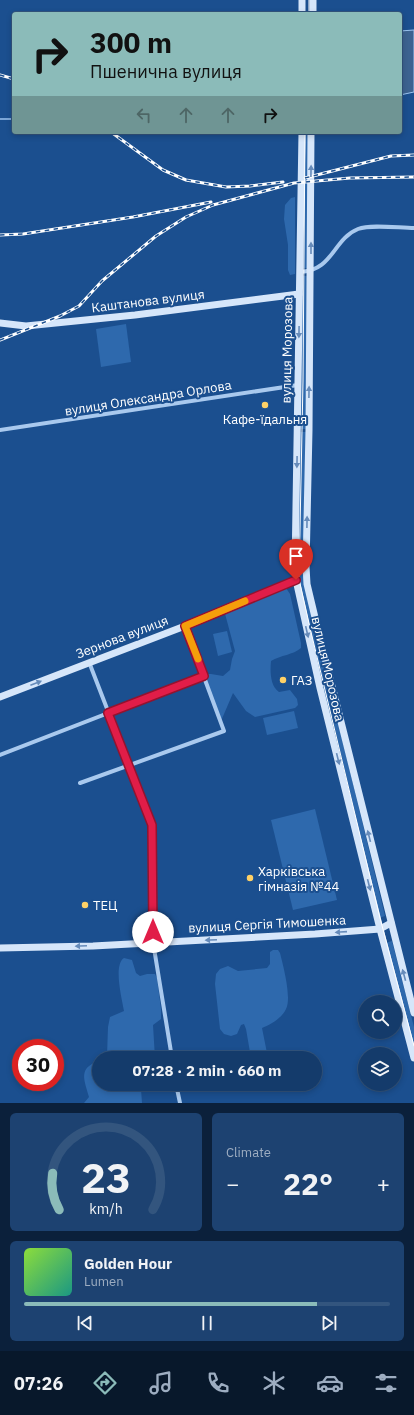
<!DOCTYPE html>
<html lang="en">
<head>
<meta charset="utf-8">
<style>
  :root { --surface:#143b6b; --page:#1d4271; --text:#f1f3f6; --muted:#9dadc1; --line:#33557e; --accent:#8bbbb9 }
  body { margin:0; font-family:"IBM Plex Sans",sans-serif; background:var(--page); color:var(--text); height:100vh; display:flex; flex-direction:column; font-size:15px; white-space:nowrap }
  * { box-sizing:border-box; margin:0 }
  p { font-size:13px; color:var(--muted) }
  .icon { flex:none; width:22px; height:22px; fill:none; stroke:currentColor; stroke-width:2; stroke-linecap:round; stroke-linejoin:round }
  .map { position:relative; height:1103px; overflow:hidden }
  .details { display:flex; flex-direction:column; gap:10px; padding:10px; background:#0b203b; flex:1 }
  .details>* { flex:none }
  .top-card { position:absolute; left:12px; top:12px; width:390px; height:122px; border-radius:4px; box-shadow:0 2px 6px #0003,0 0 0 1px var(--line); background:#8bbbb9; color:#111; overflow:hidden }
  .tools { position:absolute; left:358px; top:995px; display:grid; gap:8px }
  .tools a { display:grid; place-items:center; width:44px; height:44px; border-radius:50%; background:var(--surface); box-shadow:0 2px 6px #0003,0 0 0 1px var(--line); font-size:20px }
  .speed { position:absolute; left:12px; top:1039px; display:flex; gap:8px; font-size:20px; font-weight:700; text-align:center }
  .speed>* { display:grid; place-content:center; width:52px; height:52px; border-radius:50%; background:var(--surface); box-shadow:0 2px 6px #0003,0 0 0 1px var(--line); line-height:1 }
  .speed .limit { border:6px solid #d22; background:#fff; color:#111 }
  .pin { position:absolute; display:grid; place-items:center; width:34px; height:34px; color:#fff; margin:-41px -17px; border-radius:50% 50% 50% 0; rotate:-45deg; box-shadow:0 0 4px #0007 }
  .pin .icon { rotate:45deg }
  .me { position:absolute; width:44px; margin:-22px; rotate:0deg; stroke-linejoin:round; filter:drop-shadow(0 0 3px #0008) }
  .turn { display:flex; align-items:center; gap:14px; height:84px; padding:0 12px; font-size:18px }
  .turn .icon { width:52px; height:52px; stroke-width:2.5 }
  .turn b { display:block; font-size:28px; line-height:34px }
  .lanes { display:flex; align-items:center; height:38px; padding:0 12px; background:#0003; justify-content:center; gap:20px; direction:ltr }
  .lanes .off { opacity:.35 }
  .big { font-size:30px; font-weight:700; line-height:1.1 }
  .details .tile { flex:1; display:flex; flex-direction:column; justify-content:center; gap:6px; min-width:0; padding:0 14px; border-radius:6px; background:var(--page) }
  .details .dial { align-items:center; gap:0 }
  .dial svg { height:104px; overflow:visible; fill:none; stroke:var(--line); stroke-width:7; stroke-linecap:round; text-anchor:middle }
  .dial text { fill:var(--text); stroke:none }
  .song { display:flex; align-items:center; gap:12px }
  .cover { width:48px; height:48px; border-radius:6px; background:linear-gradient(135deg,hsl(90 70% 55%),hsl(170 70% 35%)) }
  .played { height:4px; border-radius:2px; background:linear-gradient(90deg,var(--accent) 80%,var(--line) 80%) }
  .keys { display:flex; justify-content:space-around; direction:ltr }
  .heat { display:flex; justify-content:space-between; align-items:center; font-size:22px; direction:ltr }
  .details .tiles { flex:1; display:grid; gap:10px; grid-template-columns:1fr 1fr }
  .tile:last-child { grid-column:span 2 }
  .trip { position:absolute; left:92px; top:1051px; width:230px; height:40px; border-radius:20px; background:var(--surface); box-shadow:0 2px 6px #0003,0 0 0 1px var(--line); font-weight:700; line-height:40px; text-align:center }
  .dock { display:flex; height:64px; justify-content:space-around; align-items:center; background:#08182b; color:var(--muted) }
  .dock .icon { width:28px; height:28px }
  .dock .active { color:var(--accent) }
  .dock b { font-size:18px; color:var(--text) }
  .map>svg:first-child { display:block }
</style>
</head>
<body>
<div class="map">
<svg width="414" height="1103" viewBox="0 0 414 1103">
  <rect width="100%" height="100%" fill="#1b4f8f"/>
  <!-- green -->
  <g fill="#2e69ad">
    <polygon points="303,132 309,132 308,268 302,268"/>
    <polygon points="295,197 295,274 290,275 288,270 288,245 284,219 285,205 291,198"/>
    <polygon points="302,276 307,276 306,429 299,429"/>
    <polygon points="126,324 131,362 101,367 96,329"/>
    <polygon points="299,432 306,432 304,560 297,560"/>
    <polygon points="296,564 303,564 305,585 385,916 379,918 298,584"/>
    <path d="M284,585L290,594L301,643V648C293,655 281,655 271,661C270,671 270,686 279,692L290,690L297,699L298,705L295,708L255,717L246,711L233,693L221,721L204,676L206,674H211L223,676L230,670L232,659L235,651L224,610Z"/>
    <polygon points="227,631 232,652 218,656 213,634"/>
    <polygon points="294,711 298,728 267,735 263,718"/>
    <polygon points="315,809 337,900 293,910 271,820"/>
    <polygon points="392,941 414,1027 414,1052 385,943"/>
    <path d="M273,950H278L280,953C283,965 292,998 286,1009C282,1018 270,1025 262,1028L268,1058H251L246,1029L244,1024L241,1025L237,1034L231,1036L224,1034L220,1029L215,984L216,974L220,969L228,966L238,971L267,968L270,964V952Z"/>
    <path d="M124,958L132,960L136,973L140,976L147,974H155L157,978L161,1009V1019L153,1025L155,1058H106L107,1056L108,1027L110,1017L124,1011C122,999 113,965 124,958Z"/>
    <path d="M99,1061V1084H153V1086L141,1089L142,1103H84L89,1097C84,1079 78,1068 99,1061Z"/>
  </g>
  <!-- water -->
  <polygon fill="#3c6290" stroke="#9cc4f0" points="414,30 414,92 400,95 400,31"/>
  <g fill="none" stroke-linecap="round" stroke-linejoin="round">
    <!-- stream -->
    <polyline stroke="#9cc4f0" stroke-width="1.5" points="0,119 14,119"/>
    <!-- street -->
    <g stroke="#a9c9ee" stroke-width="4">
      <path d="M300,272C333,271 333,239 358,229C371,224 399,228 414,228"/>
      <polyline points="0,430 298,385"/>
      <polyline points="89,662 152,825 153,942 172,1058"/>
      <polyline points="0,755 204,676"/>
      <polyline points="80,783 224,731 185,626"/>
      <polyline points="176,1084 180,1103"/>
    </g>
    <!-- secondary -->
    <g stroke="#d6e6fa" stroke-width="7">
      <polyline points="302,14 302,0"/>
      <polyline points="313,14 313,0"/>
      <polyline points="302,132 295,569 296,580 320,688 380,929 414,1058"/>
      <polyline points="311,132 309,430 306,567 307,584 318,630 414,1013"/>
      <polyline points="0,323 26,326 135,315 299,294"/>
      <polyline points="0,697 185,626 296,580"/>
      <polyline points="0,948 93,946 315,934 380,929 391,923"/>
    </g>
    <!-- tram -->
    <g stroke="#fff" stroke-width="1">
      <polyline points="309,14 309,0"/>
      <polyline points="305,132 303,381 299,579 311,632 380,918 414,1046"/>
    </g>
    <defs>
      <g id="rail">
        <polyline points="0,75 14,79"/>
        <polyline points="111,132 163,170 186,180 226,187 250,186 283,182"/>
        <polyline points="305,178 391,156 414,155"/>
        <polyline points="0,235 23,234 133,217 211,202"/>
        <polyline points="0,340 60,316 79,306 102,281 156,236 186,217 213,205 294,183 350,178 414,177"/>
      </g>
    </defs>
    <!-- rail casing -->
    <use href="#rail" stroke="#fff" stroke-width="3"/>
    <!-- rail -->
    <use href="#rail" stroke="#1b4f8f" stroke-width="1.5" stroke-dasharray="4.5" stroke-linecap="butt"/>
  </g>
  <!-- one-way arrows -->
  <defs><path id="oneway-solid" d="M-6-.8H1V-3.2L6.5 0L1 3.2V.8H-6Z"/></defs>
  <g fill="#668bba">
    <use href="#oneway-solid" transform="translate(311 171) rotate(-89)"/>
    <use href="#oneway-solid" transform="translate(311 248) rotate(-90)"/>
    <use href="#oneway-solid" transform="translate(299 332) rotate(91)"/>
    <use href="#oneway-solid" transform="translate(309 392) rotate(-89)"/>
    <use href="#oneway-solid" transform="translate(297 462) rotate(91)"/>
    <use href="#oneway-solid" transform="translate(307 522) rotate(-89)"/>
    <use href="#oneway-solid" transform="translate(307 632) rotate(77)"/>
    <use href="#oneway-solid" transform="translate(36 683) rotate(-21)"/>
    <use href="#oneway-solid" transform="translate(338 759) rotate(76)"/>
    <use href="#oneway-solid" transform="translate(369 836) rotate(-104)"/>
    <use href="#oneway-solid" transform="translate(369 885) rotate(76)"/>
    <use href="#oneway-solid" transform="translate(341 932) rotate(176)"/>
    <use href="#oneway-solid" transform="translate(211 940) rotate(177)"/>
    <use href="#oneway-solid" transform="translate(81 946) rotate(178)"/>
    <use href="#oneway-solid" transform="translate(404 975) rotate(-105)"/>
  </g>
  <g fill="none" stroke-linecap="round" stroke-linejoin="round">
    <defs>
      <polyline id="route" points="153,932 152,825 108,713 204,676 185,626 296,580"/>
    </defs>
    <!-- route casing -->
    <use href="#route" stroke="#92132f" stroke-width="10"/>
    <!-- route -->
    <use href="#route" stroke="#e11d48" stroke-width="7"/>
    <!-- slow -->
    <polyline stroke="#f59e0b" stroke-width="7" points="198,659 185,626 245,601"/>
  </g>
  <!-- markers -->
  <g fill="#ffd166" stroke="#1b4f8f" stroke-width="1.5">
    <circle cx="265" cy="405" r="4"/>
    <circle cx="283" cy="680" r="4"/>
    <circle cx="250" cy="878" r="4"/>
    <circle cx="85" cy="905" r="4"/>
  </g>
  <g text-anchor="middle" dominant-baseline="central" stroke-width="4" stroke-linejoin="round" paint-order="stroke">
    <!-- street labels -->
    <g font-size="13" fill="#fff" stroke="#1b4f8f">
      <text transform="translate(148 301) rotate(-7)">Каштанова вулиця</text>
      <text transform="translate(287 350) rotate(-89)">вулиця Морозова</text>
      <text transform="translate(148 398) rotate(-9)">вулиця Олександра Орлова</text>
      <text transform="translate(122 637) rotate(-21)">Зернова вулиця</text>
      <text transform="translate(328 669) rotate(77)">вулиця Морозова</text>
      <text transform="translate(267 924) rotate(-3)">вулиця Сергія Тимошенка</text>
    </g>
    <!-- poi labels -->
    <g font-size="13" fill="#fff" stroke="#1b4f8f" text-anchor="start">
      <text x="265" y="419" text-anchor="middle">Кафе-їдальня</text>
      <text x="291" y="680">ГАЗ</text>
      <text x="258" y="871">Харківська<tspan x="258" dy="15">гімназія №44</tspan></text>
      <text x="93" y="905">ТЕЦ</text>
    </g>
  </g>
</svg>
<div class="tools">
<a><svg class="icon" aria-label="search" viewBox="0 0 24 24"><circle cx="10" cy="10" r="6"/><path d="M15 15l6 6"/></svg></a>
<a><svg class="icon" aria-label="layers" viewBox="0 0 24 24"><path d="M12 4l9 5-9 5-9-5zM3 14l9 5 9-5"/></svg></a>
</div>
<div class="speed"><div class="limit">30</div></div>
<div class="pin" style="left:296px;top:580px;background:#d93025"><svg class="icon" aria-label="arrive" viewBox="0 0 24 24"><path d="M6 21V4h12l-3 4 3 4H6"/></svg></div>
<svg class="me" style="left:153px;top:932px" viewBox="-20 -20 40 40"><circle r="19" fill="#fff"/><path d="M0-13L10 11 0 6-10 11z" fill="#e11d48"/></svg>
<div class="trip">07:28 · 2 min · 660 m</div>
<div class="top-card">
<div class="turn"><svg class="icon" aria-label="right" viewBox="0 0 24 24"><path d="M7 20v-9h11M14 6l5 5-5 5"/></svg><div><b>300 m</b>Пшенична вулиця</div></div>
<div class="lanes"><svg class="icon off" aria-label="left" viewBox="0 0 24 24"><path d="M17 20v-9H6M10 6l-5 5 5 5"/></svg><svg class="icon off" aria-label="ahead" viewBox="0 0 24 24"><path d="M12 20V5M6 11l6-6 6 6"/></svg><svg class="icon off" aria-label="ahead" viewBox="0 0 24 24"><path d="M12 20V5M6 11l6-6 6 6"/></svg><svg class="icon" aria-label="right" viewBox="0 0 24 24"><path d="M7 20v-9h11M14 6l5 5-5 5"/></svg></div>
</div>
</div>
<section class="details">
<div class="tiles">
<div class="tile dial"><svg viewBox="0 0 100 80">
<path d="M14 69A42 42 0 1 1 86 69"/>
<path d="M14 69A42 42 0 0 1 9 41" stroke="#8bbbb9"/>
<text x="50" y="56" font-size="32" font-weight="700">23</text>
<text x="50" y="72" font-size="11">km/h</text>
</svg></div>
<div class="tile"><p>Climate</p>
<div class="heat"><a>−</a><b class="big">22°</b><a>+</a></div>
</div>
<div class="tile">
<div class="song"><i class="cover"></i><div><b>Golden Hour</b><p>Lumen</p></div></div>
<div class="played"></div>
<div class="keys"><svg class="icon" aria-label="previous" viewBox="0 0 24 24"><path d="M18 5L8 12l10 7zM5 5v14"/></svg><svg class="icon" aria-label="pause" viewBox="0 0 24 24"><path d="M8 5v14M16 5v14"/></svg><svg class="icon" aria-label="next" viewBox="0 0 24 24"><path d="M6 5l10 7-10 7zM19 5v14"/></svg></div>
</div>
</div>
</section>
<nav class="dock">
<b>07:26</b>
<svg class="icon active" aria-label="directions" viewBox="0 0 24 24"><path d="M12 3l9 9-9 9-9-9zM9 14v-3h6M13 9l2 2-2 2"/></svg>
<svg class="icon" aria-label="music" viewBox="0 0 24 24"><path d="M9 18V5l10-2v13"/><circle cx="6" cy="18" r="3"/><circle cx="16" cy="16" r="3"/></svg>
<svg class="icon" aria-label="phone" viewBox="0 0 24 24"><path d="M5 4h4l2 5-3 2q2 4 5 5l2-3 5 2v4C11 20 4 13 5 4z"/></svg>
<svg class="icon" aria-label="climate" viewBox="0 0 24 24"><path d="M12 3v18M4 7l16 10M4 17L20 7"/></svg>
<svg class="icon" aria-label="car" viewBox="0 0 24 24"><path d="M5 17H2v-5l4-1 3-4h7l3 4 3 1v5h-3M9 17h6M6 11h13"/><circle cx="7" cy="17" r="2"/><circle cx="17" cy="17" r="2"/></svg>
<svg class="icon" aria-label="filters" viewBox="0 0 24 24"><path d="M4 7h16M4 17h16"/><circle cx="9" cy="7" r="2"/><circle cx="15" cy="17" r="2"/></svg>
</nav>
</body>
</html>
